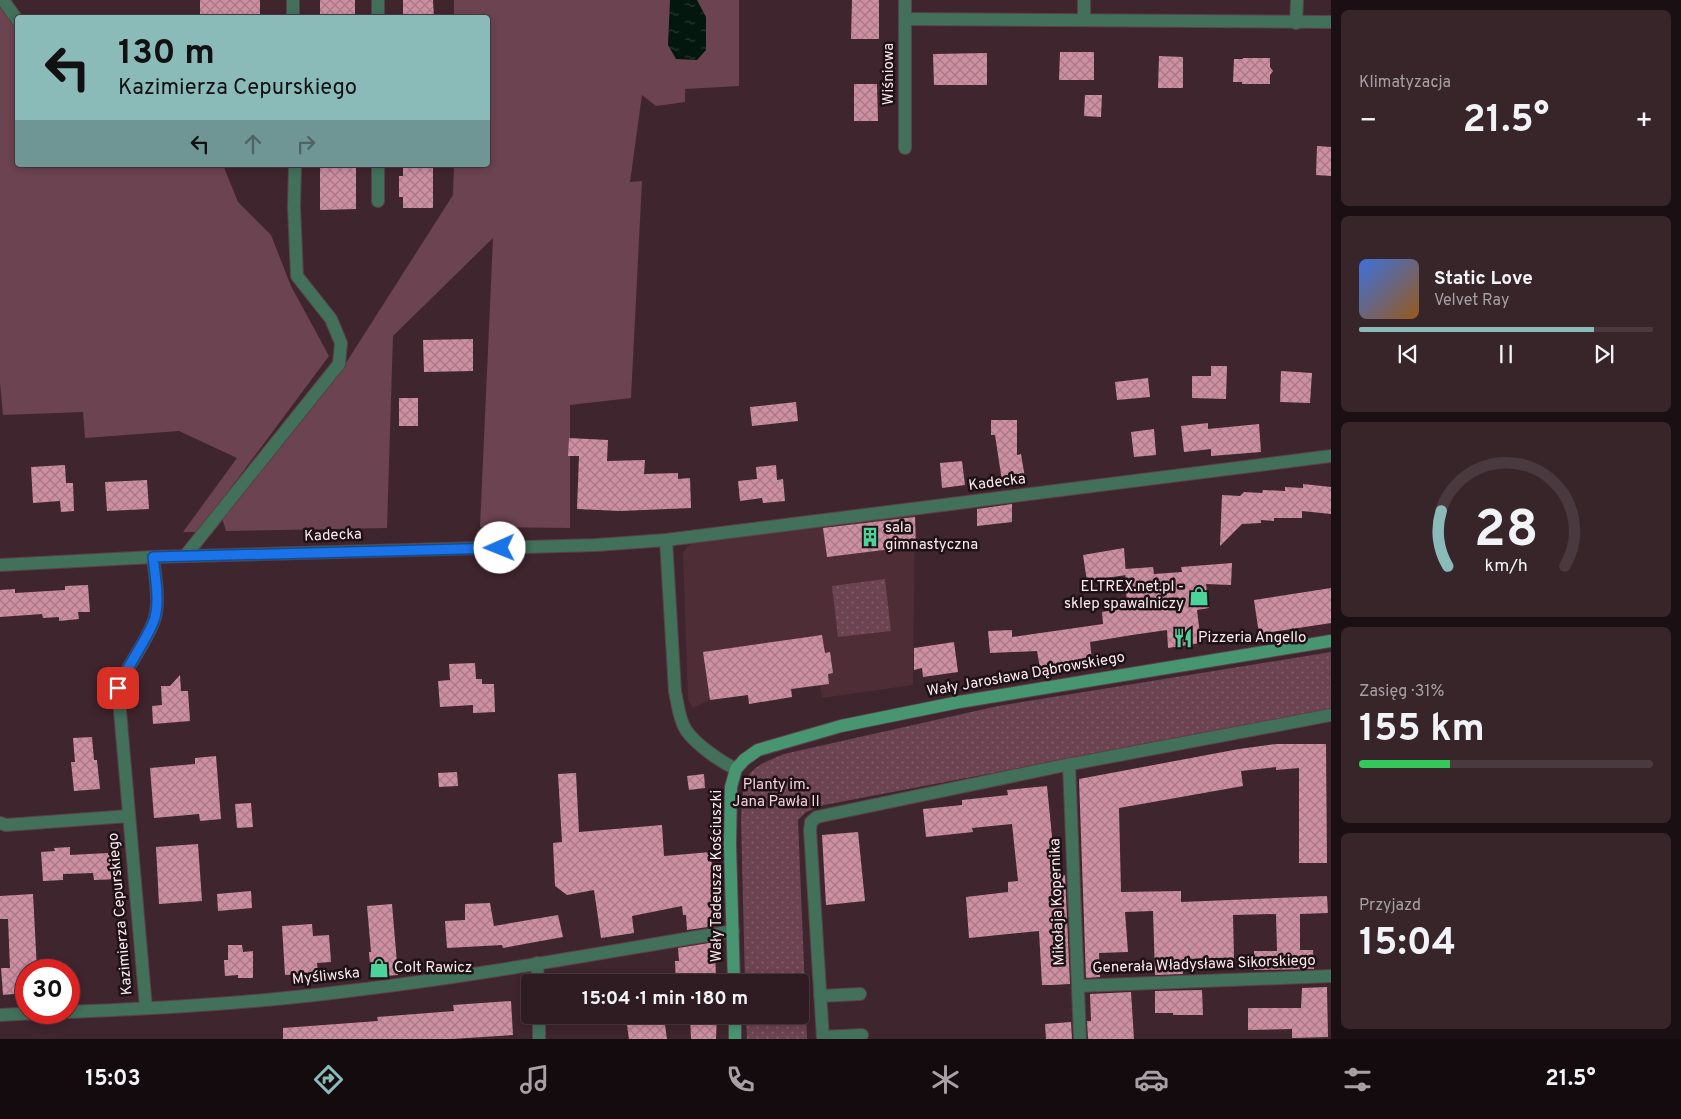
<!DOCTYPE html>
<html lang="pl">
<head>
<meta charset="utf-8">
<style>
  :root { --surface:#2f1c22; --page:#37252a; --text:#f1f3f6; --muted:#a7a1a5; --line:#4a3a40; --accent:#8bbbb9 }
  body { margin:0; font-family:Overpass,sans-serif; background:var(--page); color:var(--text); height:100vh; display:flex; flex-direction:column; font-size:19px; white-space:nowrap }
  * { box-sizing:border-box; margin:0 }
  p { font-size:16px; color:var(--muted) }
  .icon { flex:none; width:28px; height:28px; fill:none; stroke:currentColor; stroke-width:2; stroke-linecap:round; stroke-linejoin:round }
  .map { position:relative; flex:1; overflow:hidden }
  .side { display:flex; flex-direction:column; gap:10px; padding:10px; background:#1a0f13; width:350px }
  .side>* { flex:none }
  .hud { position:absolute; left:15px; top:15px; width:475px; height:152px; border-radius:5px; box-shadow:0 2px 8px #0003,0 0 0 1px var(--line); background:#8bbbb9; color:#111; overflow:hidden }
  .speed { position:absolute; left:15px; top:959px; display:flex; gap:10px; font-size:25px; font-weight:700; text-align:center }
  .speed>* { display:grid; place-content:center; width:65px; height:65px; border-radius:50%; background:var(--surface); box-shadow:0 2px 8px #0003,0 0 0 1px var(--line); line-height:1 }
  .speed .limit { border:8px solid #d22; background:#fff; color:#111 }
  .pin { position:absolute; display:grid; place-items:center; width:42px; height:42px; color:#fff; margin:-21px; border-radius:10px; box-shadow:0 2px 8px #0006 }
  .me { position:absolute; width:55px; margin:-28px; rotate:269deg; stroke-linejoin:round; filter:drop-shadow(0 0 4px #0008) }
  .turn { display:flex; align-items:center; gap:18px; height:105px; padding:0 20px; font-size:22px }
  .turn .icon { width:65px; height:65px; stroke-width:2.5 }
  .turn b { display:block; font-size:35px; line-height:42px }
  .lanes { display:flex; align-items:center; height:48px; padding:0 20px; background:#0003; justify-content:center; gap:25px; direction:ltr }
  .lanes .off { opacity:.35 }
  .big { font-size:38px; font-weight:700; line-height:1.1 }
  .side .card { flex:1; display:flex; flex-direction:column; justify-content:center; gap:8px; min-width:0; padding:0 18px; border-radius:8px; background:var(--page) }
  .side .dial { align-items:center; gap:0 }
  .dial svg { height:130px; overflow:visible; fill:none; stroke:var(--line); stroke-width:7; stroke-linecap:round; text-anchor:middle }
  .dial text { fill:var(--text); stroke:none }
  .song { display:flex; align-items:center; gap:15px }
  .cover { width:60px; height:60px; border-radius:8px; background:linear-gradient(135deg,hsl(220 70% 55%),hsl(30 70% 35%)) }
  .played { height:5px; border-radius:2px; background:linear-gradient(90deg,var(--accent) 80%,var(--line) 80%) }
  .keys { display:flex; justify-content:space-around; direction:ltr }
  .heat { display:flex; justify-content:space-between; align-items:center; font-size:28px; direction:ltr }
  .charge { height:8px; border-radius:4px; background:linear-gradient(90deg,#34c759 31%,var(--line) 0) }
  .trip { position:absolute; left:521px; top:974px; width:288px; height:50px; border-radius:5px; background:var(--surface); box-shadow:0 2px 8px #0003,0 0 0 1px var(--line); font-weight:700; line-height:50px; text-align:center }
  .tab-bar { display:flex; height:80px; justify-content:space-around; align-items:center; background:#130b0e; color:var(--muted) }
  .tab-bar .icon { width:35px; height:35px }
  .tab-bar .current { color:var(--accent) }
  .tab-bar b { font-size:22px; color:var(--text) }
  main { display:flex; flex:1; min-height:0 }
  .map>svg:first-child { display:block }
</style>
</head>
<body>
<main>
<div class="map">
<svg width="1331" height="1039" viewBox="0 0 1331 1039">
  <defs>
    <pattern id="park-dots" width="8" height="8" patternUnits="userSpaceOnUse" patternTransform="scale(1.25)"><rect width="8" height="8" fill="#6c4350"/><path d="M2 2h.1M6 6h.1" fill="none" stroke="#825e6a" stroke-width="1.8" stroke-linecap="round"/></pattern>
    <pattern id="water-ripples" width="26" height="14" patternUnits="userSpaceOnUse" patternTransform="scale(1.25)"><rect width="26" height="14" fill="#04170e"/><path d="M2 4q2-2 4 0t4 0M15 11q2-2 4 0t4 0" fill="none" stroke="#2a3931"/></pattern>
    <pattern id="building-cross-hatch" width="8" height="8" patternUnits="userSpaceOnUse" patternTransform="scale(1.25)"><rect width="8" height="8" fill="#ce8fa2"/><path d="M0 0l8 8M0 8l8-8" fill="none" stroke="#a77987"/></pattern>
  </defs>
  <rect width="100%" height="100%" fill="#3f252d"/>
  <!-- built -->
  <polygon fill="#4e2d37" points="915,514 913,685 822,698 820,685 792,689 792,697 749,704 747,695 710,700 693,708 688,700 683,552 692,543 842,525"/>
  <!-- grass -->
  <g fill="#6c4350">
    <polygon points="0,0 17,21 18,165 223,165 238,202 271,235 291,286 329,356 198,532 183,532 237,458 179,431 85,438 83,412 3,415 0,383"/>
    <polygon points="454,0 739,0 739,86 685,89 685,102 656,106 642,95 630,182 642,181 631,398 570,405 570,528 480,527 493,238 393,336 387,528 226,531 222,518 344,366 453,195 454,165 488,165 488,18 454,17"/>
  </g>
  <!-- park -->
  <g fill="url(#park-dots)">
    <polygon points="885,579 891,631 838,637 832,586"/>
    <path d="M1331,652V709L824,805L806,812L798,820L807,1039H747L746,1015H800V982H745L741,818C744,776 743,770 784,754L998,706Z"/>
  </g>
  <!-- water -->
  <polygon fill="url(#water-ripples)" points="670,0 697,0 706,17 706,50 697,60 676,59 668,45"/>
  <!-- building -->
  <g fill="url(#building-cross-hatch)">
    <rect x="200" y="0" width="60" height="18"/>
    <rect x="320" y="0" width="35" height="18"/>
    <polygon points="403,0 433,0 434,18 403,18"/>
    <polygon points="852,0 879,0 879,39 851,39"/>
    <polygon points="1060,52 1094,52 1094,80 1059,80"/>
    <polygon points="987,53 987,85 934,85 933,54"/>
    <polygon points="1159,56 1183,57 1183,88 1158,88"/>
    <polygon points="1243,58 1270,58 1270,67 1273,71 1270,75 1270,84 1242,84 1242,82 1233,82 1234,59 1243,59"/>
    <polygon points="854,84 877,84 878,121 854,121"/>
    <polygon points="1085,95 1102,95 1101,117 1084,116"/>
    <polygon points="1317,146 1331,147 1331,176 1316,175"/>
    <polygon points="320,165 356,165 356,209 320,210"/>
    <polygon points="403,165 433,165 433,208 403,208 403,197 399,197 399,176 403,176"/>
    <polygon points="473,339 473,371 424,372 423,340"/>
    <polygon points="1211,366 1227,366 1226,399 1192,398 1192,376 1211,376"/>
    <polygon points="1281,371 1312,373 1310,403 1280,402"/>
    <polygon points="1148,378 1150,397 1117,400 1115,382"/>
    <rect x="399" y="398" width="19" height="28"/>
    <polygon points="796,402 798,421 752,426 750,407"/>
    <polygon points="991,420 1017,420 1017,455 1021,454 1025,478 1002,481 995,435 991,435"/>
    <polygon points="1208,423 1208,429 1259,424 1261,452 1211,456 1211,449 1184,452 1181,426"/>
    <polygon points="1154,429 1156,455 1134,457 1131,432"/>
    <polygon points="569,438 608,440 607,461 645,460 644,474 678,473 678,479 690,478 691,508 620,511 577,509 579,456 568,456"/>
    <polygon points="962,461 965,485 942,488 940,463"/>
    <polygon points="65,465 66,483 73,483 74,511 61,512 60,501 33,503 31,467"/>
    <polygon points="776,465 777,480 783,479 785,501 763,503 762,498 740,501 738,481 757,479 756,467"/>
    <polygon points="147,480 149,509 107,511 105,482"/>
    <polygon points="1303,484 1331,487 1331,514 1302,511 1302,518 1274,518 1274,521 1261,520 1261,523 1242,524 1220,546 1222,495 1240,496 1244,492 1262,493 1263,490 1285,491 1285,487 1303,488"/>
    <polygon points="1012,504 1012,522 977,526 977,509"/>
    <polygon points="915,517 916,546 827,557 823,528"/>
    <polygon points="1124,548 1126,575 1087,581 1083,555"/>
    <polygon points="1232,563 1231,585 1206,584 1209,608 1197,610 1201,643 1168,648 1167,630 1132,635 1090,642 1092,660 1040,668 1037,651 990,653 988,631 1012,630 1012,637 1103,624 1102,612 1127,608 1125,569 1153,567 1154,574 1182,572 1181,567"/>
    <polygon points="88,585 90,612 78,612 79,619 59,621 59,617 43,618 42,614 0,617 0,590 15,589 15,593 65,590 65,586"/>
    <polygon points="1331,588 1331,623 1259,634 1254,600"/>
    <polygon points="822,635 825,653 830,652 833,673 828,674 829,684 791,689 792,697 749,704 748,695 710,700 703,652"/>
    <polygon points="954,642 958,672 923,677 922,668 914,670 914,648"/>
    <polygon points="475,663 476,679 482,679 482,684 494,684 495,712 473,713 473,705 440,707 438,681 450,680 449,664"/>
    <polygon points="180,675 181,691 188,691 190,721 153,724 152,706 162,705 161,686 170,686"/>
    <polygon points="92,737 94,760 97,760 100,789 74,791 71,762 75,762 73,738"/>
    <polygon points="1276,744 1326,744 1327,863 1299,863 1299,768 1276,770 1276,767 1241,771 1243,786 1119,808 1121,892 1181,891 1181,902 1327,896 1328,913 1300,914 1300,950 1313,950 1314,969 1254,970 1254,951 1277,951 1276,914 1233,915 1234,958 1183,959 1183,974 1155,975 1153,911 1125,912 1128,952 1099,953 1100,977 1086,978 1079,779 1239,749"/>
    <polygon points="216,756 221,819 200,821 199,814 154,818 150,768 195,764 195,758"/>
    <polygon points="457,772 458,786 439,787 438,773"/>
    <polygon points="576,773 579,832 662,825 664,856 711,852 715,926 687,930 686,915 683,915 682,906 632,916 634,933 601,938 594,890 567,895 555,886 553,843 562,842 558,774"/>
    <polygon points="704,774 705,788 689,790 687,776"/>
    <polygon points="1047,786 1056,877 1065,875 1070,984 1052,985 1042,985 1039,931 969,938 966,897 1008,892 1008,882 1018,881 1012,824 972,828 973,832 926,837 923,809 962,805 962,800 1008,795 1007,790"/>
    <polygon points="251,803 253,827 237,828 235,804"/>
    <polygon points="858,832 865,901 826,905 822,835"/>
    <polygon points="198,844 202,901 159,904 156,847"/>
    <polygon points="70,847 70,855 108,853 108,855 117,855 119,879 94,880 93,873 63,874 63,880 43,881 41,852 55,851 54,848"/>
    <polygon points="251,891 252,908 218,911 217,894"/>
    <polygon points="33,894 37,970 23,970 25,993 3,995 1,968 10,968 8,919 0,919 0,896"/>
    <polygon points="490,903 494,926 558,915 563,937 503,948 502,945 447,948 445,921 465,920 465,904"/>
    <polygon points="392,904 398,975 371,977 369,952 371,952 367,906"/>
    <polygon points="312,924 313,936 329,935 331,962 317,963 318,973 285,975 282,926"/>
    <polygon points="715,942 716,982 676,982 675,961 679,961 678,948"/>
    <polygon points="228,945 242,945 243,952 253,951 253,978 238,978 238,975 225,976 224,960 228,960"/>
    <polygon points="1327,987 1328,1037 1292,1038 1292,1029 1248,1030 1248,1008 1301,1008 1302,988"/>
    <polygon points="1202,990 1203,1015 1173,1015 1173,1013 1155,1013 1155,991"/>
    <polygon points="1131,992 1134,1039 1088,1039 1087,1021 1091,1021 1090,994"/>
    <polygon points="511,1001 513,1035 452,1039 283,1039 283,1028 378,1021 377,1017 454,1011 453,1005"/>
    <polygon points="690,1015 717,1015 716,1039 691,1039"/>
    <polygon points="664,1018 667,1039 629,1039 627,1025"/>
    <polygon points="1071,1022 1072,1039 1046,1039 1045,1024"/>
  </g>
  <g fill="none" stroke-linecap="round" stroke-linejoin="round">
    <defs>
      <g id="street">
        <polyline points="3,0 18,21"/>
        <polyline points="293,0 293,18"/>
        <polyline points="905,0 905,148"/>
        <polyline points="378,18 378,0"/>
        <polyline points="905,19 1331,22"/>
        <polyline points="1084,20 1084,0"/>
        <polyline points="1296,23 1297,0"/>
        <polyline points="378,201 378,165"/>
        <path d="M666,540L675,692C678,704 679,720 686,730C695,744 721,762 736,769"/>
        <polyline points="185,556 339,364 341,343 331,319 297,276 294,207 295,165"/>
        <polyline points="0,565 153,557 596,545 666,540 1331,456"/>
        <polyline points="1069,764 1080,1039"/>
        <polyline points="0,823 6,825 129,816"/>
        <polyline points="537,963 538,982"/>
        <polyline points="1078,986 1331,976"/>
        <polyline points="820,996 860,994"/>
        <path d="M146,1008L118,688C127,666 144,646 153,623C161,606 155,576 153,557"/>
        <path d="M69,1012C162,1008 255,1003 348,991C477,976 605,952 733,931"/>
        <polyline points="0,1015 56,1012"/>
        <polyline points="539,1015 539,1039"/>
        <polyline points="823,1037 862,1035"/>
        <polyline points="823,1039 810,830 811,822 817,817 1061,766 1331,715"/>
      </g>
      <g id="secondary">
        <polyline points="734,982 730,845 731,787 736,769 744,760 758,750 841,726 959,702 1331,641"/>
        <polyline points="735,1015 735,1039"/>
      </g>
    </defs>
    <!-- street casing -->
    <use href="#street" stroke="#5a4148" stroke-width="14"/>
    <!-- secondary casing -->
    <use href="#secondary" stroke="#5a4148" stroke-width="14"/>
    <!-- street -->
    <use href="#street" stroke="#42705a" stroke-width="12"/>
    <!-- secondary -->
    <use href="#secondary" stroke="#479571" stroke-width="12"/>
  </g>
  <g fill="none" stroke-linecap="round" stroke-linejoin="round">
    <defs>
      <path id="route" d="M118,688C127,666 143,646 153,623C161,605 155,576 153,557L500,548"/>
    </defs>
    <!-- route casing -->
    <use href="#route" stroke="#114b97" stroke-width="12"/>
    <!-- route -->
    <use href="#route" stroke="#1a73e8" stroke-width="9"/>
  </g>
  <!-- icons -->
  <defs>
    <symbol id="building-bare" viewBox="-9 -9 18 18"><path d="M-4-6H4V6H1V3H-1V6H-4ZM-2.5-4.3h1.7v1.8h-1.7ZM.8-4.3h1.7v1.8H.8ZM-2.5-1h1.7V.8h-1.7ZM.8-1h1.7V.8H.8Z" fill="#4cd39a" stroke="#1e1216" stroke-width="2.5" paint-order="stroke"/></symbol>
    <symbol id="shop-bare" viewBox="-9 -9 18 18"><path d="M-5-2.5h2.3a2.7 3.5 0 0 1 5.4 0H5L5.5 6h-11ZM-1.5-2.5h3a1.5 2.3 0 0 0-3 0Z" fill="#4cd39a" stroke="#1e1216" stroke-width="2.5" paint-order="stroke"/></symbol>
    <symbol id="restaurant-bare" viewBox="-9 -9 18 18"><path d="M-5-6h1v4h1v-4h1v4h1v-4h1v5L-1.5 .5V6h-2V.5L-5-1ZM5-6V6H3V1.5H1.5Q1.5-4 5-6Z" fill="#4cd39a" stroke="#1e1216" stroke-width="2.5" paint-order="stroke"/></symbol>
  </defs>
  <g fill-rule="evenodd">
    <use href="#building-bare" x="856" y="523" width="28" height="28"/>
    <use href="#shop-bare" x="1185" y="582" width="28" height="28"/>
    <use href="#restaurant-bare" x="1169" y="624" width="28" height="28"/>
    <use href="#shop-bare" x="365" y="954" width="28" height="28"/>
  </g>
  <g text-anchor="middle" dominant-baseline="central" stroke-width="5" stroke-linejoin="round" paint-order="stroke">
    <!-- street labels -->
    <g font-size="15" fill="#fdeaef" stroke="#1e1216">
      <text transform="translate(889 74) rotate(-90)">Wiśniowa</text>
      <text transform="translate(997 483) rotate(-7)">Kadecka</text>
      <text transform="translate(333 536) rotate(-2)">Kadecka</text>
      <text transform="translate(1026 675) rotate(-10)">Wały Jarosława Dąbrowskiego</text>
      <text transform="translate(717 876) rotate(-90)">Wały Tadeusza Kościuszki</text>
      <text transform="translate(1058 902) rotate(-92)">Mikołaja Kopernika</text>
      <text transform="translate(121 914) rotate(-95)">Kazimierza Cepurskiego</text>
      <text transform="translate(1204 965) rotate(-2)">Generała Władysława Sikorskiego</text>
      <text transform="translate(326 977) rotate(-6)">Myśliwska</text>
    </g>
    <!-- poi labels -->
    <g font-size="15" fill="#fdeaef" stroke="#1e1216" text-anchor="start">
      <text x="885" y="528">sala<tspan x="885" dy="17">gimnastyczna</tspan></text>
      <text x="1184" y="587" text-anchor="end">ELTREX.net.pl -<tspan x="1184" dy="17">sklep spawalniczy</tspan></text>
      <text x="1198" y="638">Pizzeria Angello</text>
      <text x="394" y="968">Colt Rawicz</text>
    </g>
    <!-- park labels -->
    <g font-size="15" fill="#f7d1db" stroke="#1e1216">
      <text x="776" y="785">Planty im.<tspan x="776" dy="17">Jana Pawła II</tspan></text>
    </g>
  </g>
</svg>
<div class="speed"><div class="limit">30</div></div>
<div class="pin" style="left:118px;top:688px;background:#d93025"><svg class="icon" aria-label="arrive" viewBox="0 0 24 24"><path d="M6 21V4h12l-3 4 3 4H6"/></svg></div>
<svg class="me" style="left:500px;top:548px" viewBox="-20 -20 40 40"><circle r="19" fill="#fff"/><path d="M0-13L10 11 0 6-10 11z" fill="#1a73e8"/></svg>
<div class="trip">15:04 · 1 min · 180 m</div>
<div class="hud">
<div class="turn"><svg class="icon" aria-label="left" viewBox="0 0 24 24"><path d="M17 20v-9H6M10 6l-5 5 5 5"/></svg><div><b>130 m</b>Kazimierza Cepurskiego</div></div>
<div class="lanes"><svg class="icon" aria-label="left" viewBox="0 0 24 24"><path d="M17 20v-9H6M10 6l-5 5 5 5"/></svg><svg class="icon off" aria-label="ahead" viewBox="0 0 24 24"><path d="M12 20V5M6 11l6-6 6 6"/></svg><svg class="icon off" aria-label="right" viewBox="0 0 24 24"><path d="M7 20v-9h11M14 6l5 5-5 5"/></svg></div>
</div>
</div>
<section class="side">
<div class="card"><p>Klimatyzacja</p>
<div class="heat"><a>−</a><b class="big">21.5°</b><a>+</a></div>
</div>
<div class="card">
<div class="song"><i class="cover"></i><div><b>Static Love</b><p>Velvet Ray</p></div></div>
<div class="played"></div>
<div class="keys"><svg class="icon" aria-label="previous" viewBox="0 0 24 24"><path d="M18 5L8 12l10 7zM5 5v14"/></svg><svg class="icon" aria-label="pause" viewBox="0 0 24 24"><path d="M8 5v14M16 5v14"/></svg><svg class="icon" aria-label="next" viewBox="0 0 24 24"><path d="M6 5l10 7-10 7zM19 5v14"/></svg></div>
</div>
<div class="card dial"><svg viewBox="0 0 100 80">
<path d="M14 69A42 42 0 1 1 86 69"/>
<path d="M14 69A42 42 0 0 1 10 35" stroke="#8bbbb9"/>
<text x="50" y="56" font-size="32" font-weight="700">28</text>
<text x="50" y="72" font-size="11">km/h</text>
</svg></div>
<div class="card"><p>Zasięg · 31%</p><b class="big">155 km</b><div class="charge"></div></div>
<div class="card"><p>Przyjazd</p><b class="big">15:04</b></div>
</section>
</main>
<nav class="tab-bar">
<b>15:03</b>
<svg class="icon current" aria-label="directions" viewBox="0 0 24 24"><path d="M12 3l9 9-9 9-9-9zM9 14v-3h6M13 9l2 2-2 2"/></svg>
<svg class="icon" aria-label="music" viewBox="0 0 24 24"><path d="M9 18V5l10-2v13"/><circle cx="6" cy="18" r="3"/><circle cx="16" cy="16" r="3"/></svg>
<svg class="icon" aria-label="phone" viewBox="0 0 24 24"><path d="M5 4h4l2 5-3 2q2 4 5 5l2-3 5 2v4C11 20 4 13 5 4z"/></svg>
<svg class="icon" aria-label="climate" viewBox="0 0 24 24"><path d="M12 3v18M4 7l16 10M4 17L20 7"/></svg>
<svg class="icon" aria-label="car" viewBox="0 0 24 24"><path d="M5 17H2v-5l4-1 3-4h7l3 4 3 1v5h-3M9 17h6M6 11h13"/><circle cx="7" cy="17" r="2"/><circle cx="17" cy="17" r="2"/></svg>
<svg class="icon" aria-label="filters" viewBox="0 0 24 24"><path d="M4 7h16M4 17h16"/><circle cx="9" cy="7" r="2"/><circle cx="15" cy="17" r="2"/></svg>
<b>21.5°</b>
</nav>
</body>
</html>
